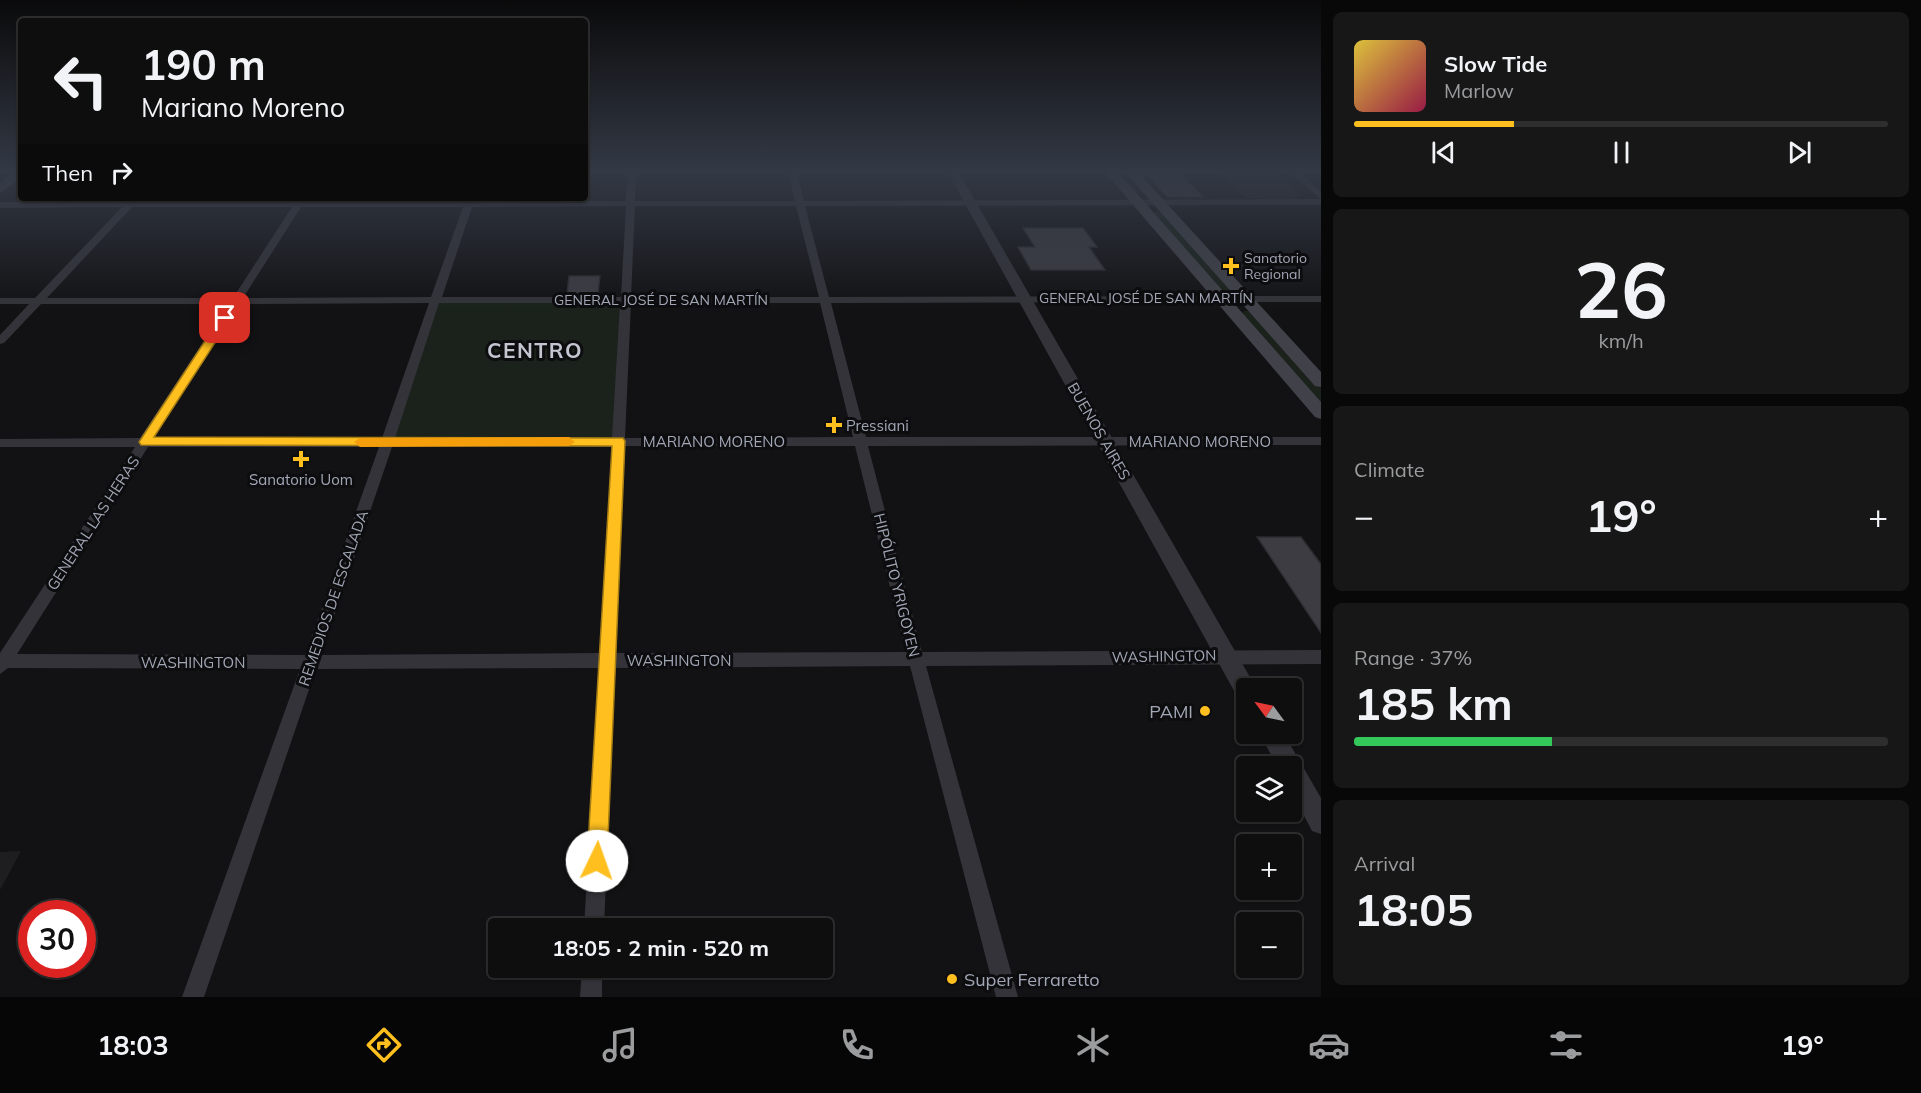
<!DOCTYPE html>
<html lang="en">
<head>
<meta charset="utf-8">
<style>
  :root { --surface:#0e0e0f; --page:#171718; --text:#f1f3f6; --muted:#9b9c9e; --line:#2e2e2f; --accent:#ffc01f }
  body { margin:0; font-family:Mulish,sans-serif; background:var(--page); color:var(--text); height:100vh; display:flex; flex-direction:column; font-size:22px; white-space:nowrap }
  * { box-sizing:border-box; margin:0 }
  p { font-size:20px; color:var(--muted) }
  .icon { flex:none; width:33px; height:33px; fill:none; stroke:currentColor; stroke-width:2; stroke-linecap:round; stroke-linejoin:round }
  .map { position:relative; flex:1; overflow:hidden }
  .side { display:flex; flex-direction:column; gap:12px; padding:12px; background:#080808; width:600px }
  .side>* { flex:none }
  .top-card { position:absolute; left:18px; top:18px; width:570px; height:183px; border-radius:6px; box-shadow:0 2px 4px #0004,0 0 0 2px var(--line); background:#0e0e0f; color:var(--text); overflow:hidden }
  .needle { width:39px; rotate:303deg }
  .controls { position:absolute; left:1236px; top:678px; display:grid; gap:12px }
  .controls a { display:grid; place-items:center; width:66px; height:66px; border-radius:6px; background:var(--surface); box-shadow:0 2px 4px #0004,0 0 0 2px var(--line); font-size:30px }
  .speed { position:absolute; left:18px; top:900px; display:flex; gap:12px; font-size:30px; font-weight:700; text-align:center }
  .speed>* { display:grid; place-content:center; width:78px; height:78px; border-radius:50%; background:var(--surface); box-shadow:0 2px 4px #0004,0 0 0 2px var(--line); line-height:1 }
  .speed .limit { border:9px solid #d22; background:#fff; color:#111 }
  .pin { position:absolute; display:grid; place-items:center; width:51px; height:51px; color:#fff; margin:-26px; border-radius:12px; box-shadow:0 3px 9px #0006 }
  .me { position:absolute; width:66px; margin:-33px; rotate:3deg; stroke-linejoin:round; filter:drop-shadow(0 0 4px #0008) }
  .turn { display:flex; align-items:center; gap:21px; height:126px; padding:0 24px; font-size:27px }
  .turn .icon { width:78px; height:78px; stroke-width:2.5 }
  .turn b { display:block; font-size:42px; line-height:51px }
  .then { display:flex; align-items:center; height:57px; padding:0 24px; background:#0003; gap:12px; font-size:22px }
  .big { font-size:45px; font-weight:700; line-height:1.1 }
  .side .tile { flex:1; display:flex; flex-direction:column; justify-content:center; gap:9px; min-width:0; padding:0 21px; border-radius:9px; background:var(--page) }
  .side .dial { align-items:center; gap:0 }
  .dial b { font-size:78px; line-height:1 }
  .song { display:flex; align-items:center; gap:18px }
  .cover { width:72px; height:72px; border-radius:9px; background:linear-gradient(135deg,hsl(50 70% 55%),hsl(340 70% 35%)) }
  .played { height:6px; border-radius:3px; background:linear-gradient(90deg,var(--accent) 30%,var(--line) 30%) }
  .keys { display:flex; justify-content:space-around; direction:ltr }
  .heat { display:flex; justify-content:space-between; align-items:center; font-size:33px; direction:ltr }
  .charge { height:9px; border-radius:4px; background:linear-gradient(90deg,#34c759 37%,var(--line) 0) }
  .trip { position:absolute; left:488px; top:918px; width:345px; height:60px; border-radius:6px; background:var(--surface); box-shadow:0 2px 4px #0004,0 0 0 2px var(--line); font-weight:700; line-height:60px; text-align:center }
  .menu { display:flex; height:96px; justify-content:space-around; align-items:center; background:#060606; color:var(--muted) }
  .menu .icon { width:42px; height:42px }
  .menu .selected { color:var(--accent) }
  .menu b { font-size:27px; color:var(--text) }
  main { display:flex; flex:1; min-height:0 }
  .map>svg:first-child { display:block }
</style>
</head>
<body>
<main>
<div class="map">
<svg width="1321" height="997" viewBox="0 0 1321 997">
  <rect width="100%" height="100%" fill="#121214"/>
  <!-- built -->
  <g fill="#1e1e21">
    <polygon points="1218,171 1274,171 1301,196 1289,197 1291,199 1246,198"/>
    <polygon points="21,851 0,890 0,852"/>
  </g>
  <!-- green -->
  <g fill="#1a221b">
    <polygon points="1156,211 1161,211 1234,294 1221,292 1154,213"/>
    <polygon points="435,300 626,300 618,441 387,443"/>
    <polygon points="1244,311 1250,311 1321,386 1321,406 1242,314"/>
  </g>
  <!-- building -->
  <g fill="#3c3c42" stroke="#2c2c30" stroke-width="1.5">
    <polygon points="1144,171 1178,171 1203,197 1167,197"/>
    <polygon points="1023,228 1083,228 1097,247 1089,247 1105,270 1031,270 1018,247 1035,247"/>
    <polygon points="569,276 600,276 598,294 567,294"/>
    <polygon points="1257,537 1301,537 1321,564 1321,633"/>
  </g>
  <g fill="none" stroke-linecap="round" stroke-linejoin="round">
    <!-- minor -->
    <g fill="#333339" fill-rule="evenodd">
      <path d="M628,171H636L635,201H795L788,171H796L804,201L1321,199V205L805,206L829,297L1321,296V302L831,303L866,437H1321V445L868,446L922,652L1321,650V664L926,666L1018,997H996L910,666L615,668L604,928H584L599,668L316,669L204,997H182L300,669L8,668L0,674V653L135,447H0V439L140,438L228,304H41L4,343L0,344V335L29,304H0V298H35L122,207L0,208V202H127L132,199L136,202H295L298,198H306L304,202L464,201L466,198H474L473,201H626ZM626,206L621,297H442L472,207ZM635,206H796L819,297H631ZM132,207H292L233,298H47ZM301,207H463L431,297L243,298ZM429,303L382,438H154L239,304ZM439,303H620L612,438H395ZM631,303H820L853,437L625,438ZM625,446H855L906,652L616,653ZM148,447H379L305,655L17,654ZM392,447H612L600,653L321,655Z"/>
      <polygon points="1288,171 1298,171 1321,192 1321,199"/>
      <polygon points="582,968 602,968 602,997 580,997"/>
    </g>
    <!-- tertiary -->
    <g fill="#333339" fill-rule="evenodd">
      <polygon points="947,171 958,171 1254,684 1256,688 1246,688 1246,701 1238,698"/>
      <polygon points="1260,734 1284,734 1321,798 1321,834 1312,831 1292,793 1292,766 1277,766"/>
    </g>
    <!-- secondary -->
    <g fill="#414249" fill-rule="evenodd">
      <polygon points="14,171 21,171 21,178 0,193 0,183"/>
      <polygon points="1104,171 1117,171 1321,402 1321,419 1315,417"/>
      <polygon points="1124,171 1137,171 1321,372 1321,387 1315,386"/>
    </g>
  </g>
  <!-- sky -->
  <linearGradient id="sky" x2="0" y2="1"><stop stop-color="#0a0a0b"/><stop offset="0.55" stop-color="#333945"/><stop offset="1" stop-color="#333945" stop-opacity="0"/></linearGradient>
  <rect width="1321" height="311" fill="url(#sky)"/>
  <!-- route -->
  <polygon fill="#ffc01f" stroke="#a67d14" stroke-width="1.5" points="225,314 231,318 154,437 623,438 625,441 607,861 604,868 597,871 590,868 587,861 612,446 141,445 139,442 141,439 220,318"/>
  <!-- slow -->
  <polygon fill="#f59e0b" points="569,437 575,442 569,446 360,447 354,442 360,438"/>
  <!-- markers -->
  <g fill="#ffc01f" stroke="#0d0d0f" stroke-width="2">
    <path d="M1228 257h6v6h6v6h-6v6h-6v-6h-6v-6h6z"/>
    <path d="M831 416h6v6h6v6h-6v6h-6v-6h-6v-6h6z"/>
    <path d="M298 450h6v6h6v6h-6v6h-6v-6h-6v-6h6z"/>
    <circle cx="1205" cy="711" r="6"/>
    <circle cx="952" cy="979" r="6"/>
  </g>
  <g text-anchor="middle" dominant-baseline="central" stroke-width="6" stroke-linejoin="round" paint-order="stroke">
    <!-- far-poi labels -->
    <g font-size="14" fill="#a2a7b6" stroke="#0d0d0f" text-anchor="start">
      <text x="1244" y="258">Sanatorio<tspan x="1244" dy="16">Regional</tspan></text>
    </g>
    <!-- far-street labels -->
    <g font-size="14" fill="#a2a7b6" stroke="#0d0d0f">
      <text x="1146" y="298">GENERAL JOSÉ DE SAN MARTÍN</text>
      <text x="661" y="300">GENERAL JOSÉ DE SAN MARTÍN</text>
    </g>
    <!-- poi labels -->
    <g font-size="15" fill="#a2a7b6" stroke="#0d0d0f" text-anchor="start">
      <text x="846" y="425">Pressiani</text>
      <text x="301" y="479" text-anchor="middle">Sanatorio Uom</text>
    </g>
    <!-- street labels -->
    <g font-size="15" fill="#a2a7b6" stroke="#0d0d0f">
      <text transform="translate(1099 431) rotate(60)">BUENOS AIRES</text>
      <text x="714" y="441">MARIANO MORENO</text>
      <text x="1200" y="441">MARIANO MORENO</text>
      <text transform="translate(93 523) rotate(-57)">GENERAL LAS HERAS</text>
      <text transform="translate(897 585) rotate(76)">HIPÓLITO YRIGOYEN</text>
      <text transform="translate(333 598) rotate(-71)">REMEDIOS DE ESCALADA</text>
      <text transform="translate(1164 656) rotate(-1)">WASHINGTON</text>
      <text x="679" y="660">WASHINGTON</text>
      <text x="193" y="662">WASHINGTON</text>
    </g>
    <!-- near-poi labels -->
    <g font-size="18" fill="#a2a7b6" stroke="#0d0d0f" text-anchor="end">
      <text x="1193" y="711">PAMI</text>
      <text x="964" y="979" text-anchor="start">Super Ferraretto</text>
    </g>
    <!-- district labels -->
    <g font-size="21" font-weight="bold" letter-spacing="1.5" fill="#c3c6d1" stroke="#0d0d0f">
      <text x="535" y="350">CENTRO</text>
    </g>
  </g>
</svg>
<div class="controls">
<a><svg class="needle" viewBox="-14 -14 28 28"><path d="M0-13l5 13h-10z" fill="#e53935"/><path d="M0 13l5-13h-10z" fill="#9b9c9e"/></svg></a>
<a><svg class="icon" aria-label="layers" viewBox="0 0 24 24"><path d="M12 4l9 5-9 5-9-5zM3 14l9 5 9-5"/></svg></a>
<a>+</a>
<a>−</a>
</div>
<div class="speed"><div class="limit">30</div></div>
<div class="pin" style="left:225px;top:318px;background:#d93025"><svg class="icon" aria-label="arrive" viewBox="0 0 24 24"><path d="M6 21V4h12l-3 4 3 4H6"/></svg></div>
<svg class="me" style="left:597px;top:861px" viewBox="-20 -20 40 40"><circle r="19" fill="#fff"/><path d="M0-13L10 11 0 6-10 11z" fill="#ffc01f"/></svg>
<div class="trip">18:05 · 2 min · 520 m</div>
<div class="top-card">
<div class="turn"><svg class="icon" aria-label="left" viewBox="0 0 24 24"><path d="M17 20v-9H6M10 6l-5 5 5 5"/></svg><div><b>190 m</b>Mariano Moreno</div></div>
<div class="then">Then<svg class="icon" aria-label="right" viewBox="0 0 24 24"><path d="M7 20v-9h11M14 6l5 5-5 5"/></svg></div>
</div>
</div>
<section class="side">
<div class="tile">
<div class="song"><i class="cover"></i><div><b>Slow Tide</b><p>Marlow</p></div></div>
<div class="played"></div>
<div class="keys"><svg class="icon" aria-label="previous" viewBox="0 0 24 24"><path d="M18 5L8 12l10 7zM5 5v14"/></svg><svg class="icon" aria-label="pause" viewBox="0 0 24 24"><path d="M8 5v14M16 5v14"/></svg><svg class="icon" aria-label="next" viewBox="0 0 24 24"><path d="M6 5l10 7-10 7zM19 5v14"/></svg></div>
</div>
<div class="tile dial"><b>26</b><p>km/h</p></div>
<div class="tile"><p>Climate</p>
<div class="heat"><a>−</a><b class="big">19°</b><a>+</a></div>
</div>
<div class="tile"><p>Range · 37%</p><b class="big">185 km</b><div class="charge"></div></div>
<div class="tile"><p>Arrival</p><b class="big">18:05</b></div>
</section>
</main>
<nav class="menu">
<b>18:03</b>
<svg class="icon selected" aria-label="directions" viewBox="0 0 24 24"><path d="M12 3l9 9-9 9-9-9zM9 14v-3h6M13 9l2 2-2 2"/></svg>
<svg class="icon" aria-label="music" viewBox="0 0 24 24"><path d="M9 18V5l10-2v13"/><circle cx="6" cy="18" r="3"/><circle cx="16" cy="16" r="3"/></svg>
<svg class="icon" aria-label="phone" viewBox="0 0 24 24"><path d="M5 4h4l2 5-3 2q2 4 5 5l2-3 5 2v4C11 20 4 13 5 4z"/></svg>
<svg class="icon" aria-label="climate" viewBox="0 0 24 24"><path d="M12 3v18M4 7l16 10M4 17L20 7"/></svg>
<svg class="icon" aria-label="car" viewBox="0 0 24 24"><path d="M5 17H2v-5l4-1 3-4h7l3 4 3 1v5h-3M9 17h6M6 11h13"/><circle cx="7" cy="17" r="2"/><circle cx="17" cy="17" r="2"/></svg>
<svg class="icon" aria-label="filters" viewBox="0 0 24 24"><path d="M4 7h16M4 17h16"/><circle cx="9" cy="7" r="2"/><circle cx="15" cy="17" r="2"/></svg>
<b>19°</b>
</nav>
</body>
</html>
